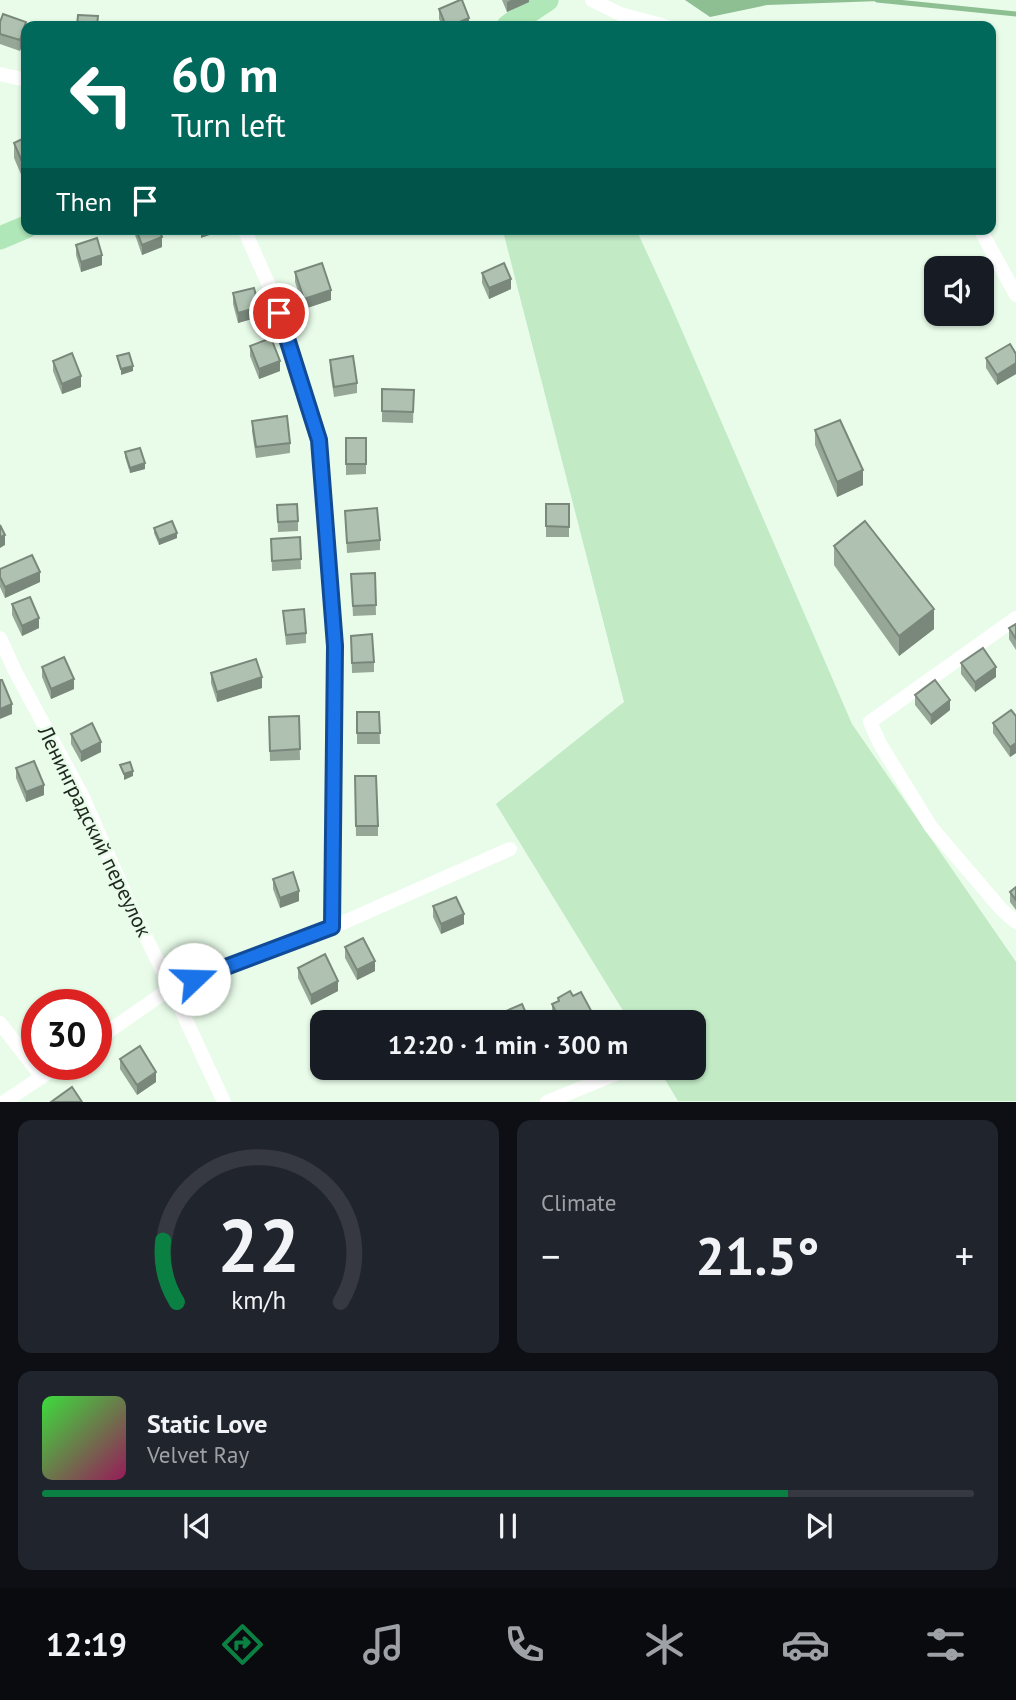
<!DOCTYPE html>
<html lang="en">
<head>
<meta charset="utf-8">
<style>
  :root { --surface:#171b24; --page:#20242c; --text:#f1f3f6; --muted:#9ea1a6; --line:#363941; --accent:#0b8043 }
  body { margin:0; font-family:"PT Sans",sans-serif; background:var(--page); color:var(--text); height:100vh; display:flex; flex-direction:column; font-size:26px; white-space:nowrap }
  * { box-sizing:border-box; margin:0 }
  p { font-size:23px; color:var(--muted) }
  .icon { flex:none; width:38px; height:38px; fill:none; stroke:currentColor; stroke-width:2; stroke-linecap:round; stroke-linejoin:round }
  .map { position:relative; height:1102px; overflow:hidden }
  .panel { display:flex; flex-direction:column; gap:18px; padding:18px; background:#0d0f14; flex:1 }
  .panel>* { flex:none }
  .top-card { position:absolute; left:21px; top:21px; width:975px; height:214px; border-radius:14px; box-shadow:0 2px 5px #0004; background:#00695c; color:#fff; overflow:hidden }
  .fabs { position:absolute; left:924px; top:256px; display:grid; gap:14px }
  .fabs a { display:grid; place-items:center; width:70px; height:70px; border-radius:14px; background:var(--surface); box-shadow:0 2px 5px #0004; font-size:35px }
  .speed { position:absolute; left:21px; top:989px; display:flex; gap:14px; font-size:35px; font-weight:700; text-align:center }
  .speed>* { display:grid; place-content:center; width:91px; height:91px; border-radius:50%; background:var(--surface); box-shadow:0 2px 5px #0004; line-height:1 }
  .speed .limit { border:10px solid #d22; background:#fff; color:#111 }
  .pin { position:absolute; display:grid; place-items:center; width:60px; height:60px; color:#fff; margin:-30px; border:4px solid #fff; border-radius:50%; box-shadow:0 2px 7px #0007 }
  .me { position:absolute; width:77px; margin:-38px; rotate:69deg; stroke-linejoin:round; filter:drop-shadow(0 0 5px #0008) }
  .turn { display:flex; align-items:center; gap:24px; height:147px; padding:0 35px; font-size:32px }
  .turn .icon { width:91px; height:91px; stroke-width:2.5 }
  .turn b { display:block; font-size:49px; line-height:60px }
  .then { display:flex; align-items:center; height:66px; padding:0 35px; background:#0003; gap:14px; font-size:26px }
  .big { font-size:52px; font-weight:600; line-height:1.1 }
  .panel .widget { flex:1; display:flex; flex-direction:column; justify-content:center; gap:10px; min-width:0; padding:0 24px; border-radius:14px; background:var(--page) }
  .panel .dial { align-items:center; gap:0 }
  .dial svg { height:182px; overflow:visible; fill:none; stroke:var(--line); stroke-width:7; stroke-linecap:round; text-anchor:middle }
  .dial text { fill:var(--text); stroke:none }
  .song { display:flex; align-items:center; gap:21px }
  .cover { width:84px; height:84px; border-radius:10px; background:linear-gradient(135deg,hsl(120 70% 55%),hsl(330 70% 35%)) }
  .played { height:7px; border-radius:4px; background:linear-gradient(90deg,var(--accent) 80%,var(--line) 80%) }
  .keys { display:flex; justify-content:space-around; direction:ltr }
  .heat { display:flex; justify-content:space-between; align-items:center; font-size:38px; direction:ltr }
  .panel .tiles { flex:1; display:grid; gap:18px; grid-template-columns:1fr 1fr }
  .widget:last-child { grid-column:span 2 }
  .trip { position:absolute; left:310px; top:1010px; width:396px; height:70px; border-radius:14px; background:var(--surface); box-shadow:0 2px 5px #0004; font-weight:600; line-height:70px; text-align:center }
  .tab-bar { display:flex; height:112px; justify-content:space-around; align-items:center; background:#090b0e; color:var(--muted) }
  .tab-bar .icon { width:49px; height:49px }
  .tab-bar .current { color:var(--accent) }
  .tab-bar b { font-size:32px; color:var(--text) }
  .map>svg:first-child { display:block }
</style>
</head>
<body>
<div class="map">
<svg width="1016" height="1102" viewBox="0 0 1016 1102">
  <rect width="100%" height="100%" fill="#e8fce9"/>
  <!-- green -->
  <polygon fill="#c1eac5" points="515,229 636,229 670,303 852,724 1016,962 1016,1101 678,1101 658,1068 693,1068 693,1022 630,1022 496,804 624,702 504,235"/>
  <!-- water -->
  <polygon fill="#8ebf93" points="685,0 878,0 880,1 767,5 710,17"/>
  <g fill="none" stroke-linecap="round" stroke-linejoin="round">
    <!-- stream -->
    <polyline stroke="#8ebf93" stroke-width="5" points="877,0 1016,14"/>
    <!-- street -->
    <g stroke="#fff" stroke-width="14">
      <polyline points="592,0 620,14 665,26"/>
      <polyline points="0,74 26,80"/>
      <polyline points="244,229 270,288 319,440 335,647 333,927"/>
      <polyline points="980,229 1016,295"/>
      <polyline points="1016,618 870,722 880,744 931,827 1002,910 1016,922"/>
      <polyline points="0,638 15,671 83,797 129,903 171,988 224,1102"/>
      <polyline points="0,1023 42,1077"/>
      <polyline points="96,1040 171,988 333,927 510,849"/>
      <polyline points="4,1102 61,1064"/>
      <polyline points="547,1102 628,1069"/>
    </g>
    <!-- primary -->
    <g stroke="#afe7b8" stroke-width="23">
      <polyline points="508,26 547,0"/>
      <polyline points="0,238 26,227"/>
    </g>
  </g>
  <!-- wall -->
  <g fill="#96a798">
    <polygon points="502,0 529,0 529,2 507,12"/>
    <polygon points="439,9 469,26 442,26 439,19"/>
    <polygon points="0,22 26,32 20,51 0,44"/>
    <rect x="22" y="78" width="4" height="25"/>
    <polygon points="26,137 26,186 14,158 14,143"/>
    <polygon points="133,229 159,229 162,247 142,255"/>
    <polygon points="76,245 102,265 81,272 76,255"/>
    <polygon points="295,272 331,300 304,309 295,282"/>
    <polygon points="482,273 511,289 489,299 482,283"/>
    <polygon points="233,293 259,317 238,323 233,304"/>
    <polygon points="250,346 280,371 259,379 250,356"/>
    <polygon points="1016,354 1016,374 997,385 986,368 986,358"/>
    <polygon points="330,360 357,383 357,393 334,397 330,370"/>
    <polygon points="53,361 81,387 62,394 53,371"/>
    <polygon points="382,389 414,390 413,423 382,422"/>
    <polygon points="252,421 290,443 290,453 256,458 252,431"/>
    <polygon points="815,430 863,485 837,497 815,445"/>
    <polygon points="346,438 366,438 366,474 346,475"/>
    <polygon points="125,452 145,469 130,473 125,457"/>
    <rect x="546" y="504" width="23" height="33"/>
    <polygon points="277,505 298,521 298,531 278,532"/>
    <polygon points="345,511 380,540 380,550 347,553"/>
    <polygon points="154,528 177,538 159,545 154,533"/>
    <polygon points="300,537 301,569 272,571 271,539"/>
    <polygon points="834,546 934,629 899,656 834,565"/>
    <polygon points="0,569 40,582 5,598 0,587"/>
    <polygon points="375,573 376,615 353,616 351,574"/>
    <polygon points="12,604 39,628 22,636 12,615"/>
    <polygon points="283,611 306,633 306,643 286,645"/>
    <polygon points="1016,624 1016,650 1009,639 1009,628"/>
    <polygon points="351,636 374,662 374,672 352,673"/>
    <polygon points="961,663 996,677 975,692 961,674"/>
    <polygon points="42,667 74,689 51,699 42,677"/>
    <polygon points="211,673 262,688 217,702 211,683"/>
    <polygon points="915,695 950,710 931,725 915,705"/>
    <polygon points="357,712 379,712 380,744 357,744"/>
    <polygon points="299,716 300,760 270,761 269,717"/>
    <polygon points="1016,716 1016,753 1010,757 993,733 993,723"/>
    <polygon points="71,734 101,752 81,762 71,744"/>
    <polygon points="16,768 44,795 26,802 16,778"/>
    <polygon points="355,776 378,826 378,836 356,836"/>
    <polygon points="273,879 299,901 280,908 273,889"/>
    <polygon points="1016,887 1016,910 1010,902 1010,892"/>
    <polygon points="433,906 464,924 441,934 433,917"/>
    <polygon points="345,947 375,971 357,980 345,958"/>
    <polygon points="298,968 338,991 311,1005 298,978"/>
    <polygon points="573,996 595,1022 556,1022 552,1015 552,1004 558,1001 558,998"/>
    <polygon points="506,1011 530,1022 506,1022"/>
    <polygon points="120,1059 156,1082 137,1095 120,1069"/>
    <polygon points="526,1068 547,1068 547,1071 531,1079"/>
  </g>
  <!-- shaded-wall -->
  <g fill="#7a887c">
    <polygon points="511,0 529,0 529,2 507,12 507,2"/>
    <polygon points="469,18 469,26 450,26"/>
    <polygon points="26,22 26,32 20,51 20,40"/>
    <polygon points="201,229 221,229 221,231 201,238"/>
    <polygon points="162,237 162,247 142,255 142,245"/>
    <polygon points="102,255 102,265 81,272 81,262"/>
    <polygon points="511,279 511,289 489,299 489,288"/>
    <polygon points="331,290 331,300 304,309 304,299"/>
    <polygon points="259,307 259,317 238,323 238,313"/>
    <polygon points="280,361 280,371 259,379 259,369"/>
    <polygon points="1016,363 1016,374 997,385 997,375"/>
    <polygon points="133,366 133,371 121,375 121,369"/>
    <polygon points="81,376 81,387 62,394 62,384"/>
    <polygon points="145,463 145,469 130,473 130,468"/>
    <polygon points="863,470 863,485 837,497 837,482"/>
    <polygon points="177,533 177,538 159,545 159,540"/>
    <polygon points="5,535 5,545 0,548 0,537"/>
    <polygon points="40,572 40,582 5,598 5,587"/>
    <polygon points="934,609 934,629 899,656 899,636"/>
    <polygon points="39,618 39,628 22,636 22,626"/>
    <polygon points="996,667 996,677 975,692 975,682"/>
    <polygon points="262,677 262,688 217,702 217,692"/>
    <polygon points="74,679 74,689 51,699 51,689"/>
    <polygon points="950,700 950,710 931,725 931,715"/>
    <polygon points="12,704 12,714 0,719 0,709"/>
    <polygon points="101,742 101,752 81,762 81,752"/>
    <polygon points="1016,743 1016,753 1010,757 1010,747"/>
    <polygon points="133,771 133,776 124,780 124,774"/>
    <polygon points="44,785 44,795 26,802 26,792"/>
    <polygon points="299,891 299,901 280,908 280,898"/>
    <polygon points="464,914 464,924 441,934 441,924"/>
    <polygon points="375,961 375,971 357,980 357,970"/>
    <polygon points="338,981 338,991 311,1005 311,995"/>
    <polygon points="531,1068 547,1068 547,1071 531,1079"/>
    <polygon points="156,1072 156,1082 137,1095 137,1085"/>
  </g>
  <!-- building -->
  <g fill="#afc2b1" stroke="#7a887c" stroke-width="2">
    <polygon points="460,0 462,0 469,18 450,26 446,26 439,9"/>
    <polygon points="3,14 26,22 20,40 0,34 0,22"/>
    <polygon points="78,15 98,16 97,26 77,26"/>
    <rect x="22" y="78" width="4" height="15"/>
    <polygon points="26,137 26,171 14,143"/>
    <polygon points="136,229 159,229 162,237 142,245"/>
    <polygon points="97,238 102,255 81,262 76,245"/>
    <polygon points="322,263 331,290 304,299 295,272"/>
    <polygon points="504,263 511,279 489,288 482,273"/>
    <polygon points="254,288 259,307 238,313 233,293"/>
    <polygon points="271,338 280,361 259,369 250,346"/>
    <polygon points="1010,344 1016,354 1016,363 997,375 986,358"/>
    <polygon points="72,353 81,376 62,384 53,361"/>
    <polygon points="129,353 133,366 121,369 117,356"/>
    <polygon points="353,356 357,383 334,387 330,360"/>
    <polygon points="382,389 414,390 413,412 382,411"/>
    <polygon points="287,416 290,443 256,447 252,421"/>
    <polygon points="840,420 863,470 837,482 815,430"/>
    <rect x="346" y="438" width="20" height="26"/>
    <polygon points="140,448 145,463 130,468 125,452"/>
    <polygon points="297,504 298,521 278,522 277,505"/>
    <polygon points="546,504 569,504 569,527 546,526"/>
    <polygon points="377,508 380,540 347,543 345,511"/>
    <polygon points="172,521 177,533 159,540 154,528"/>
    <polygon points="865,521 934,609 899,636 834,546"/>
    <polygon points="0,525 5,535 0,537"/>
    <polygon points="300,537 301,559 272,561 271,539"/>
    <polygon points="32,555 40,572 5,587 0,577 0,569"/>
    <polygon points="375,573 376,605 353,606 351,574"/>
    <polygon points="30,597 39,618 22,626 12,604"/>
    <polygon points="304,609 306,633 286,635 283,611"/>
    <polygon points="1016,624 1016,639 1009,628"/>
    <polygon points="372,634 374,662 352,663 351,636"/>
    <polygon points="983,648 996,667 975,682 961,663"/>
    <polygon points="64,657 74,679 51,689 42,667"/>
    <polygon points="256,659 262,677 217,692 211,673"/>
    <polygon points="0,680 2,680 12,704 0,709"/>
    <polygon points="935,680 950,700 931,715 915,695"/>
    <polygon points="1011,710 1016,716 1016,743 1010,747 993,723"/>
    <polygon points="357,712 379,712 380,733 357,733"/>
    <polygon points="299,716 300,749 270,751 269,717"/>
    <polygon points="92,723 101,742 81,752 71,734"/>
    <polygon points="34,761 44,785 26,792 16,768"/>
    <polygon points="130,762 133,771 124,774 120,765"/>
    <polygon points="355,776 376,776 378,826 356,826"/>
    <polygon points="293,872 299,891 280,898 273,879"/>
    <polygon points="1016,887 1016,900 1010,892"/>
    <polygon points="456,897 464,914 441,924 433,906"/>
    <polygon points="363,938 375,961 357,970 345,947"/>
    <polygon points="325,954 338,981 311,995 298,968"/>
    <polygon points="570,991 573,996 581,992 595,1018 591,1020 592,1022 561,1022 552,1004 559,1001 558,998"/>
    <polygon points="522,1004 530,1022 510,1022 506,1011"/>
    <polygon points="140,1046 156,1072 137,1085 120,1059"/>
    <polygon points="72,1087 82,1102 51,1102"/>
  </g>
  <g fill="none" stroke-linecap="round" stroke-linejoin="round">
    <defs>
      <polyline id="route" points="194,979 332,927 335,646 319,440 279,313"/>
    </defs>
    <!-- route casing -->
    <use href="#route" stroke="#114b97" stroke-width="18"/>
    <!-- route -->
    <use href="#route" stroke="#1a73e8" stroke-width="12"/>
  </g>
  <g text-anchor="middle" dominant-baseline="central" stroke-width="5" stroke-linejoin="round" paint-order="stroke">
    <!-- street labels -->
    <g font-size="21" fill="#1f2620" stroke="#e8fce9">
      <text transform="translate(95 831) rotate(64)">Ленинградский переулок</text>
    </g>
  </g>
</svg>
<div class="fabs">
<a><svg class="icon" aria-label="sound" viewBox="0 0 24 24"><path d="M4 9h4l5-4v14l-5-4H4zM17 9q2 3 0 6"/></svg></a>
</div>
<div class="speed"><div class="limit">30</div></div>
<div class="pin" style="left:279px;top:313px;background:#d93025"><svg class="icon" aria-label="arrive" viewBox="0 0 24 24"><path d="M6 21V4h12l-3 4 3 4H6"/></svg></div>
<svg class="me" style="left:194px;top:979px" viewBox="-20 -20 40 40"><circle r="19" fill="#fff"/><path d="M0-13L10 11 0 6-10 11z" fill="#1a73e8"/></svg>
<div class="trip">12:20 · 1 min · 300 m</div>
<div class="top-card">
<div class="turn"><svg class="icon" aria-label="left" viewBox="0 0 24 24"><path d="M17 20v-9H6M10 6l-5 5 5 5"/></svg><div><b>60 m</b>Turn left</div></div>
<div class="then">Then<svg class="icon" aria-label="arrive" viewBox="0 0 24 24"><path d="M6 21V4h12l-3 4 3 4H6"/></svg></div>
</div>
</div>
<section class="panel">
<div class="tiles">
<div class="widget dial"><svg viewBox="0 0 100 80">
<path d="M14 69A42 42 0 1 1 86 69"/>
<path d="M14 69A42 42 0 0 1 8 42" stroke="#0b8043"/>
<text x="50" y="56" font-size="32" font-weight="700">22</text>
<text x="50" y="72" font-size="11">km/h</text>
</svg></div>
<div class="widget"><p>Climate</p>
<div class="heat"><a>−</a><b class="big">21.5°</b><a>+</a></div>
</div>
<div class="widget">
<div class="song"><i class="cover"></i><div><b>Static Love</b><p>Velvet Ray</p></div></div>
<div class="played"></div>
<div class="keys"><svg class="icon" aria-label="previous" viewBox="0 0 24 24"><path d="M18 5L8 12l10 7zM5 5v14"/></svg><svg class="icon" aria-label="pause" viewBox="0 0 24 24"><path d="M8 5v14M16 5v14"/></svg><svg class="icon" aria-label="next" viewBox="0 0 24 24"><path d="M6 5l10 7-10 7zM19 5v14"/></svg></div>
</div>
</div>
</section>
<nav class="tab-bar">
<b>12:19</b>
<svg class="icon current" aria-label="directions" viewBox="0 0 24 24"><path d="M12 3l9 9-9 9-9-9zM9 14v-3h6M13 9l2 2-2 2"/></svg>
<svg class="icon" aria-label="music" viewBox="0 0 24 24"><path d="M9 18V5l10-2v13"/><circle cx="6" cy="18" r="3"/><circle cx="16" cy="16" r="3"/></svg>
<svg class="icon" aria-label="phone" viewBox="0 0 24 24"><path d="M5 4h4l2 5-3 2q2 4 5 5l2-3 5 2v4C11 20 4 13 5 4z"/></svg>
<svg class="icon" aria-label="climate" viewBox="0 0 24 24"><path d="M12 3v18M4 7l16 10M4 17L20 7"/></svg>
<svg class="icon" aria-label="car" viewBox="0 0 24 24"><path d="M5 17H2v-5l4-1 3-4h7l3 4 3 1v5h-3M9 17h6M6 11h13"/><circle cx="7" cy="17" r="2"/><circle cx="17" cy="17" r="2"/></svg>
<svg class="icon" aria-label="filters" viewBox="0 0 24 24"><path d="M4 7h16M4 17h16"/><circle cx="9" cy="7" r="2"/><circle cx="15" cy="17" r="2"/></svg>
</nav>
</body>
</html>
